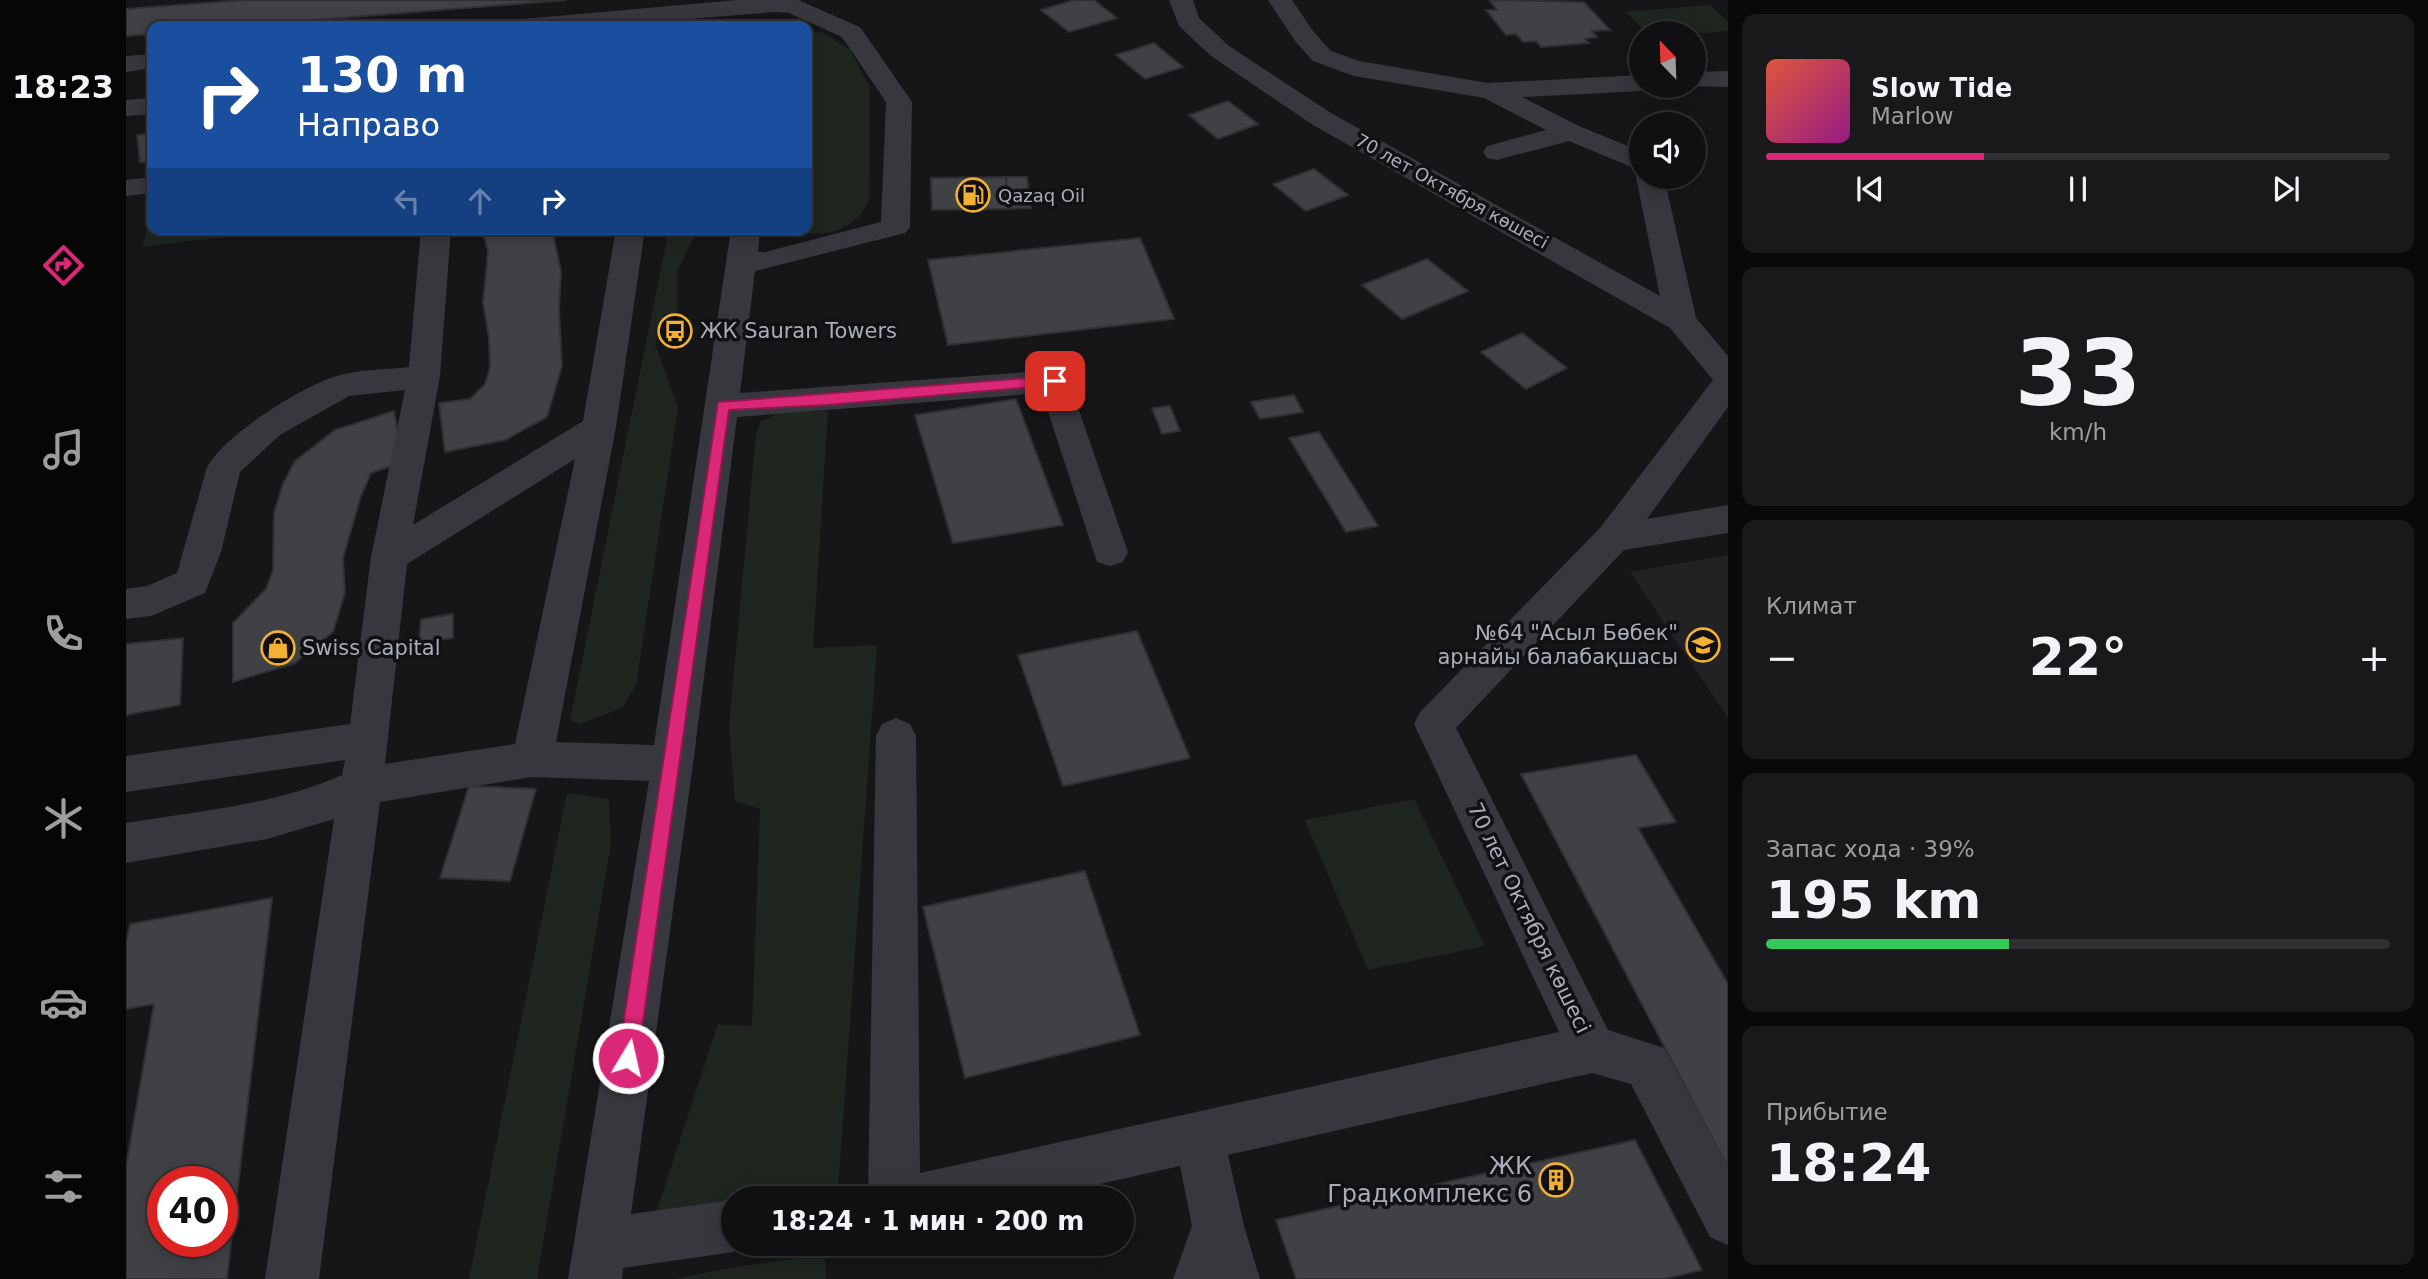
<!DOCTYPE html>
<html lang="ru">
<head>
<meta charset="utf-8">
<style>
  :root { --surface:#101012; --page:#19191b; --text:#f1f3f6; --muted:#9c9d9f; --line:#303032; --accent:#db2777 }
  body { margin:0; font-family:"DejaVu Sans",sans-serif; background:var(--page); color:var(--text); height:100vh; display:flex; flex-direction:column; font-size:26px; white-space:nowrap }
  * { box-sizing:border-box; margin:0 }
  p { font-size:23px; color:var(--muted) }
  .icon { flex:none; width:38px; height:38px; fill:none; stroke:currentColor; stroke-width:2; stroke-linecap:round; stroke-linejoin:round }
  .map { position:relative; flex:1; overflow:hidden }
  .details { display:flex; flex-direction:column; gap:14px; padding:14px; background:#09090a; width:700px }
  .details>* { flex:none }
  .banner { position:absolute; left:21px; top:21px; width:665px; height:214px; border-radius:14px; box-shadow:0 4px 18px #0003,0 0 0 2px var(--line); background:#1a4fa0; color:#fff; overflow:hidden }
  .needle { width:46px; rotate:337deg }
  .fabs { position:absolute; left:1503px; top:21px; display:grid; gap:14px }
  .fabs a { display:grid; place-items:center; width:77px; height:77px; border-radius:50%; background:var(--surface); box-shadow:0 4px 18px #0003,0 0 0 2px var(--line); font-size:35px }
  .speed { position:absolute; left:21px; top:1166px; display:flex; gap:14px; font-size:35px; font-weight:700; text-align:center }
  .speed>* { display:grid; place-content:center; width:91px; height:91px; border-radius:50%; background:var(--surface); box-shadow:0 4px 18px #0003,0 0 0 2px var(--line); line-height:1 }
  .speed .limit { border:10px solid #d22; background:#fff; color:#111 }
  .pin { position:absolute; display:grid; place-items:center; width:60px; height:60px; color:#fff; margin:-30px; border-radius:14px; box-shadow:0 4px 10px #0006 }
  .me { position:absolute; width:77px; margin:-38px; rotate:9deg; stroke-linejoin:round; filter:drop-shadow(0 0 5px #0008) }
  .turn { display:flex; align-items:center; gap:24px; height:147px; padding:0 35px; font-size:32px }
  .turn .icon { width:91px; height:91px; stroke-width:2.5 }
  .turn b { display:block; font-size:49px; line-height:60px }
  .lanes { display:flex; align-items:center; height:66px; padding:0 35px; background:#0003; justify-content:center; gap:35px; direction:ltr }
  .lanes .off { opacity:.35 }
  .big { font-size:52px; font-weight:600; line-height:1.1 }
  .details .widget { flex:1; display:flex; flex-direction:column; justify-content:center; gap:10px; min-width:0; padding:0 24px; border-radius:14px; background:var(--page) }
  .details .dial { align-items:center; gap:0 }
  .dial b { font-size:91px; line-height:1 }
  .song { display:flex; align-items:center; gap:21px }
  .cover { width:84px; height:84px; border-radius:10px; background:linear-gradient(135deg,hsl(10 70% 55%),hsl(310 70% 35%)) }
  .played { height:7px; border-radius:4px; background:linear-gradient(90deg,var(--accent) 35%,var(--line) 35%) }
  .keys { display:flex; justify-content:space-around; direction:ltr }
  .heat { display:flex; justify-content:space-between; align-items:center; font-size:38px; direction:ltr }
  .charge { height:10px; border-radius:5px; background:linear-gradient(90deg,#34c759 39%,var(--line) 0) }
  .trip { position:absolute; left:595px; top:1186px; width:413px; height:70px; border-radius:35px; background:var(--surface); box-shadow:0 4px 18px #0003,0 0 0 2px var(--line); font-weight:600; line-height:70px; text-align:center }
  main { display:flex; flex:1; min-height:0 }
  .tab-bar { display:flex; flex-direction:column; width:126px; justify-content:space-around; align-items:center; background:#060607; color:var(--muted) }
  .tab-bar .icon { width:49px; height:49px }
  .tab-bar .current { color:var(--accent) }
  .tab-bar b { font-size:32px; color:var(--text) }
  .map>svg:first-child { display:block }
</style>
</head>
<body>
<main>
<nav class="tab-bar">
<b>18:23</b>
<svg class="icon current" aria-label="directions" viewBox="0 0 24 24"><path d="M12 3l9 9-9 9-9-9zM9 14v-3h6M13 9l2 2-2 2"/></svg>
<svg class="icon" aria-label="music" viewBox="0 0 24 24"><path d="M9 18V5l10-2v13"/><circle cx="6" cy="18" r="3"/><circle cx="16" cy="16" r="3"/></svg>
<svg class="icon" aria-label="phone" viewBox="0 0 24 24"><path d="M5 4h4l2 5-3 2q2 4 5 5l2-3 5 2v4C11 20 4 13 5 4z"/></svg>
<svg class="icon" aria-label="climate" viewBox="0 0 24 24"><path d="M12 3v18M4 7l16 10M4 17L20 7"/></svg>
<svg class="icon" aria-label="car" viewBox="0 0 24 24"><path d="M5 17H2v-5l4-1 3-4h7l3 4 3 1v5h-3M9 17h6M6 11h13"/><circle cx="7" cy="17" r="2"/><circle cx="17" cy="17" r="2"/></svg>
<svg class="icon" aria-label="filters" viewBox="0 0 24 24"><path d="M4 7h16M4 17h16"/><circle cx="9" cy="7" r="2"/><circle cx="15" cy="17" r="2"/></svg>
</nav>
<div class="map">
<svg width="1602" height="1279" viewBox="0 0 1602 1279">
  <rect width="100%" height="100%" fill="#161618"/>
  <!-- built -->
  <polygon fill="#222225" points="1602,555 1602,718 1504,572"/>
  <!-- green -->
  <g fill="#1e261f">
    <polygon points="1584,5 1602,22 1602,31 1568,34 1521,33 1500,12"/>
    <path d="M696,32L724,50L744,87L743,200C726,236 696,236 661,232L659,229H681V34Z"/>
    <polygon points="26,210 26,229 168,229 16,247"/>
    <polygon points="543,229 572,229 551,272 551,313 538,314 529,344 552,408 510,685 496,708 454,724 444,720"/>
    <polygon points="702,411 687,648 751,645 712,1190 644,1199 607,1199 607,1203 530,1213 592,1024 626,1026 634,809 609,801 603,726 630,434 634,422 654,412"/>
    <polygon points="441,793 483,799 485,844 411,1279 343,1279"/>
    <polygon points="1288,799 1359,946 1242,970 1179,820"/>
    <path d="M699,1254L700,1279H550C599,1267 649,1262 699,1254Z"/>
  </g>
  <!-- building -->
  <g fill="#404145" stroke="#303034" stroke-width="2" fill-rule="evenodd">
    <polygon points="117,0 440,0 117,26 26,26 26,34 0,36 0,9"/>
    <polygon points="948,0 968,0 991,18 943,32 915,10"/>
    <polygon points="1378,0 1458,2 1484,30 1466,31 1471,37 1459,39 1463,43 1415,47 1410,41 1397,42 1390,34 1380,35 1360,10 1371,10 1364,1"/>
    <polygon points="1028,43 1057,67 1019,79 990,55"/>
    <polygon points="1102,101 1132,124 1092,139 1063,115"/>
    <polygon points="26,133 26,163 14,162 11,135"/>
    <polygon points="1188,169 1222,195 1180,211 1147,184"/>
    <polygon points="880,177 883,209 806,210 805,178"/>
    <polygon points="880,177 901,177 905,208 883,209"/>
    <polygon points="356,229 426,229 435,271 433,309 436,366 421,417 379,440 319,452 313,403 344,399 359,384 364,368 363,338 357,303 362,252"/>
    <polygon points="1014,238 1048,319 822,345 802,260"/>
    <polygon points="1301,259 1342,291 1276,319 1236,285"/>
    <polygon points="1396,333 1441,368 1400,389 1355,352"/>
    <polygon points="1168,395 1177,412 1134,419 1125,402"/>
    <polygon points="890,399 937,525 827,543 789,415"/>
    <polygon points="1044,406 1054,431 1036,434 1026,408"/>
    <polygon points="268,411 277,462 245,473 235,496 217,558 219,593 207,632 169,663 107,682 107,623 140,589 147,570 148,513 157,484 169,461 209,430"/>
    <polygon points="1193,432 1252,526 1220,532 1163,438"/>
    <polygon points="327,614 327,638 293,642 295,619"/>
    <polygon points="1011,631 1064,758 937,786 892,655"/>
    <polygon points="57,638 54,705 0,715 0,644"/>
    <polygon points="1510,755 1550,822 1512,828 1602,984 1602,1168 1395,774"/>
    <polygon points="343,786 410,789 384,881 314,878"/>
    <polygon points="959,871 1014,1035 839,1078 797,907"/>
    <path d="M146,898L101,1279H0V1167L28,1004L0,1009V943L4,924ZM37,1181H96V1241H37Z"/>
    <polygon points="1509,1140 1576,1270 1538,1279 1170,1279 1150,1220"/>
  </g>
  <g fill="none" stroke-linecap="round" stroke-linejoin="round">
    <!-- minor -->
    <g fill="#37383d" fill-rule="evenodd">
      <path d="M612,0H672L734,27L786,102L784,227L779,233L629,271L614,393L928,370L940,373L1002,552L997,562L984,566L971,562L916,393L611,417L567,764L505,1214L607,1200V1244H625L607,1252L497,1268L496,1279H442L523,781L406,777L254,802L193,1279H139L208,819L141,839L0,863V823C73,811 148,805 216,775L219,760L0,792V756L224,724L245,557L279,390L223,396L154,435L114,472L95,552L79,593L25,616L0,619V589L21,586L51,573L81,467C99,435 172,389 207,377C231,369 258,370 283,367L295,229H325L314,376L287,525L457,421L490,229H519L490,427L430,742L528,745L605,229H634L632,252H639L755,222L760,102L716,37L663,13L650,12L473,26H385L388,21L397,19ZM449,459L389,744L259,764L281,564Z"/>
      <polygon points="1043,0 1067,0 1073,18 1103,46 1205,113 1534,296 1510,177 1515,171 1443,141 1371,160 1361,158 1357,152 1361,146 1420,130 1358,98 1228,76 1187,61 1169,41 1142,0 1166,0 1187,31 1205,51 1233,61 1362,83 1516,75 1516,86 1527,86 1516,91 1396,97 1453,126 1516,152 1516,177 1538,177 1570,318 1602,356 1602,407 1521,519 1602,505 1602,533 1498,550 1330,728 1482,1030 1538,1048 1602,1167 1602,1245 1584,1237 1505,1084 1466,1073 1102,1155 1118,1226 1134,1279 1047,1279 1066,1226 1054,1166 907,1199 742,1199 750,736 756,724 770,718 784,724 790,736 794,1173 1433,1032 1288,724 1294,712 1474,528 1587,380 1544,328 1187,125 1085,56 1053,26"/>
      <polygon points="26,54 26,68 0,72 0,56"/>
      <polygon points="1602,71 1602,87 1560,86 1568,86 1568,72"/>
      <polygon points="26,98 26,114 0,116 0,100"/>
      <polygon points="26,177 26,193 0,196 0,180"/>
    </g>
  </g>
  <!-- route -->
  <polygon fill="#db2777" stroke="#8e194d" stroke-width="2" points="929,376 935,381 929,385 702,405 603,410 512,1058 509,1065 502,1068 495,1065 492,1058 592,402"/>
  <!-- icons -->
  <defs>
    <symbol id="fuel-ring" viewBox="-11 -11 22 22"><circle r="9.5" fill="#111113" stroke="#f2b134" stroke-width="1.5"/><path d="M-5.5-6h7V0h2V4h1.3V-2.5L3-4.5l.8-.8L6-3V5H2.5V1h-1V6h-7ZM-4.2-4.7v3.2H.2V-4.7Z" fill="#f2b134"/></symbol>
    <symbol id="bus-ring" viewBox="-11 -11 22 22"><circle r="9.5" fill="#111113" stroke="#f2b134" stroke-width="1.5"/><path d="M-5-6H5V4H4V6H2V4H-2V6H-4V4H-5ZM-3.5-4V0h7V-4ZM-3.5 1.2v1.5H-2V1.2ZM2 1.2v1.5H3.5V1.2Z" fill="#f2b134"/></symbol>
    <symbol id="school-ring" viewBox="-11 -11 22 22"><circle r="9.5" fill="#111113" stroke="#f2b134" stroke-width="1.5"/><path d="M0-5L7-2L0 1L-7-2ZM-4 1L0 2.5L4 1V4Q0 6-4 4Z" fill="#f2b134"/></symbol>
    <symbol id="shop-ring" viewBox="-11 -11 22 22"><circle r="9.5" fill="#111113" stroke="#f2b134" stroke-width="1.5"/><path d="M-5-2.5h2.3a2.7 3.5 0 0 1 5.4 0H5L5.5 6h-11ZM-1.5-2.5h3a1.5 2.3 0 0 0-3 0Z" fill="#f2b134"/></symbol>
    <symbol id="building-ring" viewBox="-11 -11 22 22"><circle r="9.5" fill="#111113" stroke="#f2b134" stroke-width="1.5"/><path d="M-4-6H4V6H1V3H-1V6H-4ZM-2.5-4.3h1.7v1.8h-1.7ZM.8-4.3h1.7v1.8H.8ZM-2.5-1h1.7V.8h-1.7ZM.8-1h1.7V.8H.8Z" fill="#f2b134"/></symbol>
  </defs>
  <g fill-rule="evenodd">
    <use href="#fuel-ring" x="828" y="176" width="38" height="38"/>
    <use href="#bus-ring" x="530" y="312" width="38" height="38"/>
    <use href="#school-ring" x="1558" y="626" width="38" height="38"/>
    <use href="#shop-ring" x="133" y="629" width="38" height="38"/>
    <use href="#building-ring" x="1411" y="1161" width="38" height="38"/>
  </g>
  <g text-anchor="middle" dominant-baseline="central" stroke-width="7" stroke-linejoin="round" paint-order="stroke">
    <!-- far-street labels -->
    <g font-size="18" fill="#a8adb8" stroke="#111113">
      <text transform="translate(1326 191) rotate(29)">70 лет Октября көшесі</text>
    </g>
    <!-- far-poi labels -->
    <g font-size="18" fill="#a8adb8" stroke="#111113" text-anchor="start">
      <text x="872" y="195">Qazaq Oil</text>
    </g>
    <!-- poi labels -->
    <g font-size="21" fill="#a8adb8" stroke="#111113" text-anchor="start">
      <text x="574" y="331">ЖК Sauran Towers</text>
      <text x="1552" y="633" text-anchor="end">№64 "Асыл Бөбек"<tspan x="1552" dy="24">арнайы балабақшасы</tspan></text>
      <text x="176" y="648">Swiss Capital</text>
    </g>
    <!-- street labels -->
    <g font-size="21" fill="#a8adb8" stroke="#111113">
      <text transform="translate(1403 918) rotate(64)">70 лет Октября көшесі</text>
    </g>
    <!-- near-poi labels -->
    <g font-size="24" fill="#a8adb8" stroke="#111113" text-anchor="end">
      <text x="1406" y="1166">ЖК<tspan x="1406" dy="28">Градкомплекс 6</tspan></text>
    </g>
  </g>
</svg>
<div class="fabs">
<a><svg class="needle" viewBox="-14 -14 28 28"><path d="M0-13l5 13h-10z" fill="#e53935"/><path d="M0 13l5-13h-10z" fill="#9c9d9f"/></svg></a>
<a><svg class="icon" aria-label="sound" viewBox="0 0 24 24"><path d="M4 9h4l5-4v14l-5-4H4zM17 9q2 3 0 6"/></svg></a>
</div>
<div class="speed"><div class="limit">40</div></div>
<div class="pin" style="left:929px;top:381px;background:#d93025"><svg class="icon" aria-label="arrive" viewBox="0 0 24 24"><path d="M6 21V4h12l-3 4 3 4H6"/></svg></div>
<svg class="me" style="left:502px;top:1058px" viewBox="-20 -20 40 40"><circle r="17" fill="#db2777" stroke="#fff" stroke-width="3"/><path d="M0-11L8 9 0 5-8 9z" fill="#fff"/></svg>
<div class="trip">18:24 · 1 мин · 200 m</div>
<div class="banner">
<div class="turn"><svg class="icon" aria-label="right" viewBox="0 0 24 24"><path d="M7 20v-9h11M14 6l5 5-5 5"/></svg><div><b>130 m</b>Направо</div></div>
<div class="lanes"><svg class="icon off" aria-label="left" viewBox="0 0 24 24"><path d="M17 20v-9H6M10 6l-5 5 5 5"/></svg><svg class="icon off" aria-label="ahead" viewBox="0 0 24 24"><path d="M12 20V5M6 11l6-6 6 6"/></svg><svg class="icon" aria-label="right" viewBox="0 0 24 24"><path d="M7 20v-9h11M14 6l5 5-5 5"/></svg></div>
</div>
</div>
<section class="details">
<div class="widget">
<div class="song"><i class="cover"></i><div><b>Slow Tide</b><p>Marlow</p></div></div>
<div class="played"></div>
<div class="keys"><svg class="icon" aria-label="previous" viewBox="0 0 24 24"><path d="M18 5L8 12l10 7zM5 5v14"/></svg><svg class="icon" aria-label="pause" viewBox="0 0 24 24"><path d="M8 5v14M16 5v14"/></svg><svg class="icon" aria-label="next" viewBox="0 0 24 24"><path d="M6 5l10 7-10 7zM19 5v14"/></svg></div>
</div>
<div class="widget dial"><b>33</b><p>km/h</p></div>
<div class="widget"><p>Климат</p>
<div class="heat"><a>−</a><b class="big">22°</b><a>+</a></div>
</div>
<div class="widget"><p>Запас хода · 39%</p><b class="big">195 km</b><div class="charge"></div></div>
<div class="widget"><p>Прибытие</p><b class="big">18:24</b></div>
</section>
</main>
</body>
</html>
